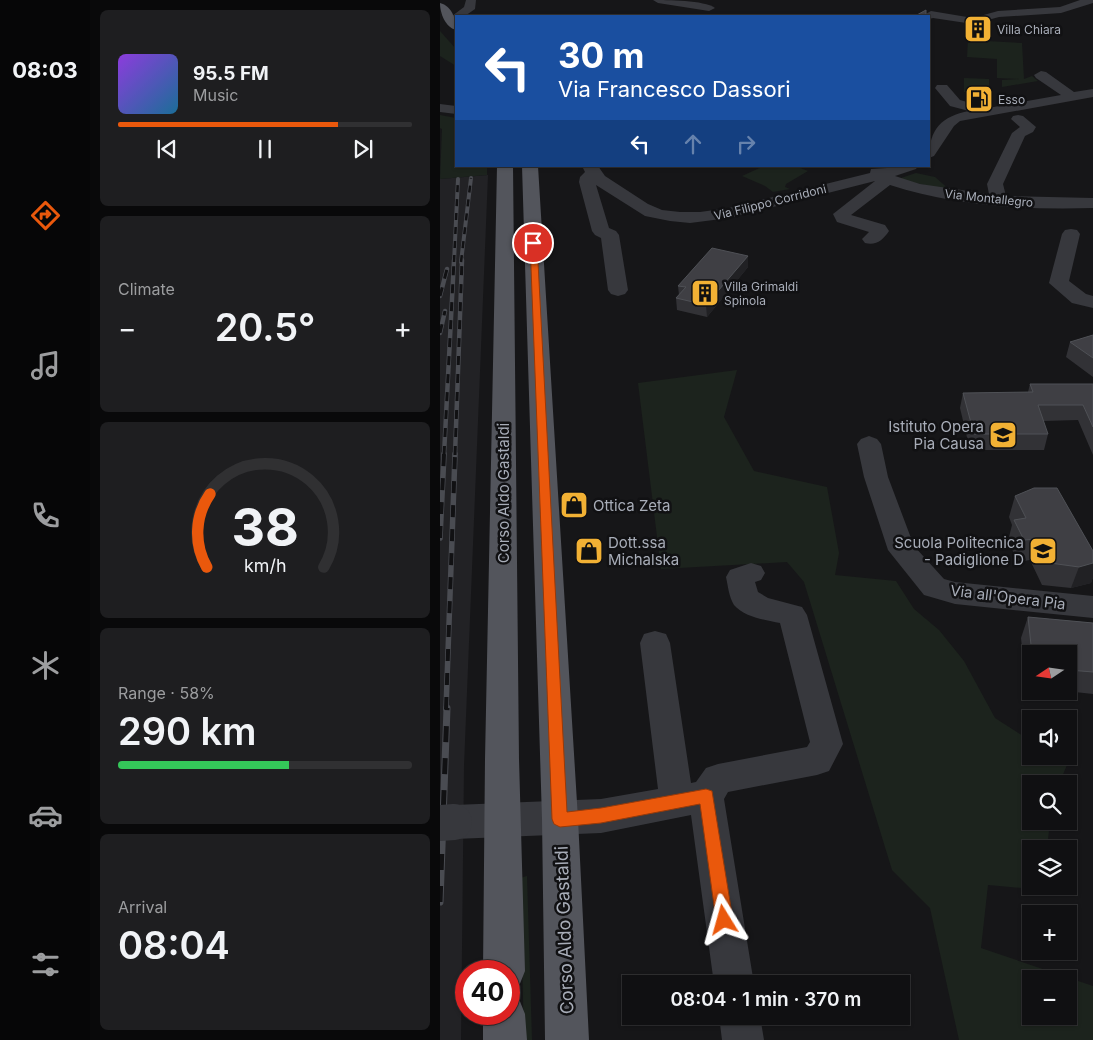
<!DOCTYPE html>
<html lang="en">
<head>
<meta charset="utf-8">
<style>
  :root { --surface:#101012; --page:#1e1e20; --text:#f1f3f6; --muted:#9c9d9f; --line:#303032; --accent:#ea580c }
  body { margin:0; font-family:Inter,sans-serif; background:var(--page); color:var(--text); height:100vh; display:flex; flex-direction:column; font-size:19px; white-space:nowrap }
  * { box-sizing:border-box; margin:0 }
  p { font-size:16px; color:var(--muted) }
  .icon { flex:none; width:28px; height:28px; fill:none; stroke:currentColor; stroke-width:2; stroke-linecap:round; stroke-linejoin:round }
  .map { position:relative; flex:1; overflow:hidden }
  .panel { display:flex; flex-direction:column; gap:10px; padding:10px; background:#09090a; width:350px }
  .panel>* { flex:none }
  .top-card { position:absolute; left:15px; top:15px; width:475px; height:152px; border-radius:0px; box-shadow:0 1px 4px #0004,0 0 0 1px var(--line); background:#1a4fa0; color:#fff; overflow:hidden }
  .needle { width:32px; rotate:257deg }
  .fabs { position:absolute; left:582px; top:645px; display:grid; gap:10px }
  .fabs a { display:grid; place-items:center; width:55px; height:55px; border-radius:0px; background:var(--surface); box-shadow:0 1px 4px #0004,0 0 0 1px var(--line); font-size:25px }
  .speed { position:absolute; left:15px; top:960px; display:flex; gap:10px; font-size:25px; font-weight:700; text-align:center }
  .speed>* { display:grid; place-content:center; width:65px; height:65px; border-radius:50%; background:var(--surface); box-shadow:0 1px 4px #0004,0 0 0 1px var(--line); line-height:1 }
  .speed .limit { border:8px solid #d22; background:#fff; color:#111 }
  .pin { position:absolute; display:grid; place-items:center; width:42px; height:42px; color:#fff; margin:-21px; border:2px solid #fff; border-radius:50%; box-shadow:0 1px 5px #0007 }
  .me { position:absolute; width:55px; margin:-28px; rotate:352deg; stroke-linejoin:round; filter:drop-shadow(0 0 4px #0008) }
  .turn { display:flex; align-items:center; gap:18px; height:105px; padding:0 20px; font-size:22px }
  .turn .icon { width:65px; height:65px; stroke-width:2.5 }
  .turn b { display:block; font-size:35px; line-height:42px }
  .lanes { display:flex; align-items:center; height:48px; padding:0 20px; background:#0003; justify-content:center; gap:25px; direction:ltr }
  .lanes .off { opacity:.35 }
  .big { font-size:38px; font-weight:600; line-height:1.1 }
  .panel .widget { flex:1; display:flex; flex-direction:column; justify-content:center; gap:8px; min-width:0; padding:0 18px; border-radius:8px; background:var(--page) }
  .panel .dial { align-items:center; gap:0 }
  .dial svg { height:130px; overflow:visible; fill:none; stroke:var(--line); stroke-width:7; stroke-linecap:round; text-anchor:middle }
  .dial text { fill:var(--text); stroke:none }
  .song { display:flex; align-items:center; gap:15px }
  .cover { width:60px; height:60px; border-radius:8px; background:linear-gradient(135deg,hsl(270 70% 55%),hsl(200 70% 35%)) }
  .played { height:5px; border-radius:2px; background:linear-gradient(90deg,var(--accent) 75%,var(--line) 75%) }
  .keys { display:flex; justify-content:space-around; direction:ltr }
  .heat { display:flex; justify-content:space-between; align-items:center; font-size:28px; direction:ltr }
  .charge { height:8px; border-radius:4px; background:linear-gradient(90deg,#34c759 58%,var(--line) 0) }
  .trip { position:absolute; left:182px; top:975px; width:288px; height:50px; border-radius:0px; background:var(--surface); box-shadow:0 1px 4px #0004,0 0 0 1px var(--line); font-weight:600; line-height:50px; text-align:center }
  main { display:flex; flex:1; min-height:0 }
  .dock { display:flex; flex-direction:column; width:90px; justify-content:space-around; align-items:center; background:#060607; color:var(--muted) }
  .dock .icon { width:35px; height:35px }
  .dock .active { color:var(--accent) }
  .dock b { font-size:22px; color:var(--text) }
  .map>svg:first-child { display:block }
</style>
</head>
<body>
<main>
<nav class="dock">
<b>08:03</b>
<svg class="icon active" aria-label="directions" viewBox="0 0 24 24"><path d="M12 3l9 9-9 9-9-9zM9 14v-3h6M13 9l2 2-2 2"/></svg>
<svg class="icon" aria-label="music" viewBox="0 0 24 24"><path d="M9 18V5l10-2v13"/><circle cx="6" cy="18" r="3"/><circle cx="16" cy="16" r="3"/></svg>
<svg class="icon" aria-label="phone" viewBox="0 0 24 24"><path d="M5 4h4l2 5-3 2q2 4 5 5l2-3 5 2v4C11 20 4 13 5 4z"/></svg>
<svg class="icon" aria-label="climate" viewBox="0 0 24 24"><path d="M12 3v18M4 7l16 10M4 17L20 7"/></svg>
<svg class="icon" aria-label="car" viewBox="0 0 24 24"><path d="M5 17H2v-5l4-1 3-4h7l3 4 3 1v5h-3M9 17h6M6 11h13"/><circle cx="7" cy="17" r="2"/><circle cx="17" cy="17" r="2"/></svg>
<svg class="icon" aria-label="filters" viewBox="0 0 24 24"><path d="M4 7h16M4 17h16"/><circle cx="9" cy="7" r="2"/><circle cx="15" cy="17" r="2"/></svg>
</nav>
<section class="panel">
<div class="widget">
<div class="song"><i class="cover"></i><div><b>95.5 FM</b><p>Music</p></div></div>
<div class="played"></div>
<div class="keys"><svg class="icon" aria-label="previous" viewBox="0 0 24 24"><path d="M18 5L8 12l10 7zM5 5v14"/></svg><svg class="icon" aria-label="pause" viewBox="0 0 24 24"><path d="M8 5v14M16 5v14"/></svg><svg class="icon" aria-label="next" viewBox="0 0 24 24"><path d="M6 5l10 7-10 7zM19 5v14"/></svg></div>
</div>
<div class="widget"><p>Climate</p>
<div class="heat"><a>−</a><b class="big">20.5°</b><a>+</a></div>
</div>
<div class="widget dial"><svg viewBox="0 0 100 80">
<path d="M14 69A42 42 0 1 1 86 69"/>
<path d="M14 69A42 42 0 0 1 16 24" stroke="#ea580c"/>
<text x="50" y="56" font-size="32" font-weight="700">38</text>
<text x="50" y="72" font-size="11">km/h</text>
</svg></div>
<div class="widget"><p>Range · 58%</p><b class="big">290 km</b><div class="charge"></div></div>
<div class="widget"><p>Arrival</p><b class="big">08:04</b></div>
</section>
<div class="map">
<svg width="653" height="1040" viewBox="0 0 653 1040">
  <rect width="100%" height="100%" fill="#161618"/>
  <!-- built -->
  <polygon fill="#222225" points="48,175 24,766 21,1040 0,1040 0,179"/>
  <!-- green -->
  <g fill="#1c231d" fill-rule="evenodd">
    <polygon points="0,31 16,49 16,66 0,56"/>
    <polygon points="528,40 582,43 584,79 592,76 598,81 562,87 562,80 579,79 557,78 557,59 527,57"/>
    <polygon points="524,78 549,79 549,93 524,92"/>
    <polygon points="0,115 16,118 16,166 47,166 47,175 0,179 2,129 0,128"/>
    <polygon points="324,166 355,166 368,171 346,184 345,187 350,189 333,192 325,186 302,176"/>
    <polygon points="476,173 495,177 511,191 458,179"/>
    <path d="M297,370L284,417L314,471L387,487L399,553L395,575L456,581L474,609L499,630L524,661L555,718L591,741V756H629V752L632,753L619,784H591V821H610L607,849H591V886H603V890L548,885L541,948L653,986V1040H519L490,908L452,870L364,582L347,562L221,569L198,383ZM591,979H629V1016H591Z"/>
    <polygon points="87,876 92,1040 84,1040 80,878"/>
  </g>
  <g fill="none" stroke-linecap="round" stroke-linejoin="round">
    <!-- minor -->
    <g fill="#37383d" fill-rule="evenodd">
      <polygon points="26,0 36,0 35,9 25,16 16,16 16,19 14,18 12,16 24,7"/>
      <path d="M213,0C227,0 264,0 275,8L269,11L218,3Z"/>
      <polygon points="640,0 653,0 653,3 621,13 559,17 533,24 493,18 489,19 489,16 482,16 491,11 533,18 558,11 620,7"/>
      <path d="M601,71L606,72L634,92L653,89V97L520,121L514,126L494,156L489,158C489,129 502,116 529,111L510,106L495,88L497,85H507L520,100L548,108L621,95L596,78L594,75Z"/>
      <polygon points="0,104 16,106 16,114 0,112"/>
      <path d="M578,115L583,116L596,127L593,132L585,136L563,184L566,196L653,198V208C585,210 515,206 450,185L411,215L445,225L449,231C443,240 436,246 425,243L422,239L429,232L397,222L393,214L435,181L289,218L250,223L230,221L205,216L156,185L169,228L176,231L179,235L188,290L185,294L178,296L171,294L168,290L161,238L155,235L152,231L139,182L140,177L145,172L142,166H158L165,176L208,204L222,210L240,212H260L289,208L430,173L431,169L478,166L476,169L455,176L480,184L549,194L547,184L572,133L580,127L571,119L573,116Z"/>
      <polygon points="631,229 637,230 640,234 629,281 646,294 653,296 653,308 632,303 609,283 622,234 625,230"/>
      <polygon points="429,436 437,439 441,444 448,477 474,546 504,579 515,582 653,596 653,618 515,604 484,595 448,550 424,477 417,444 421,439"/>
      <path d="M311,563L321,566L325,573L321,580L315,582L318,592L328,598L362,607L367,615L403,744L389,771L377,775L288,792L284,799L314,984H274L251,815L161,833L14,839L2,834L0,814L2,810L14,805L161,799L218,789L200,643L204,634L215,631L226,634L230,643L251,783L256,782L266,768L278,764L367,747L370,742L340,623C325,620 304,617 294,605C289,597 288,586 286,577L290,570Z"/>
      <polygon points="279,1016 320,1016 324,1040 282,1040"/>
    </g>
    <!-- major -->
    <g fill="#53555c" fill-rule="evenodd">
      <path d="M0,3C12,6 16,19 16,30C5,27 0,13 0,3Z"/>
      <polygon points="57,166 73,166 79,759 85,971 79,986 69,990 69,971 43,971 45,759"/>
      <polygon points="82,166 98,166 138,819 149,1040 105,1040 102,819"/>
      <polygon points="69,995 79,999 85,1014 87,1040 43,1040 43,1014 69,1014"/>
    </g>
    <defs>
      <g id="rail-far3">
        <polyline points="14,262 18,179"/>
        <polyline points="21,262 31,178"/>
      </g>
      <g id="rail-far2">
        <polyline points="0,296 7,269"/>
        <polyline points="0,333 5,311"/>
        <polyline points="4,455 14,260"/>
        <polyline points="15,455 22,260"/>
      </g>
      <g id="rail-far1">
        <polyline points="0,538 4,454"/>
        <polyline points="6,709 15,454"/>
      </g>
      <polyline id="rail" points="0,902 7,708"/>
    </defs>
    <!-- rail-far3 casing -->
    <use href="#rail-far3" stroke="#4a4c52" stroke-width="4"/>
    <!-- rail-far2 casing -->
    <use href="#rail-far2" stroke="#4a4c52" stroke-width="4.5"/>
    <!-- rail-far1 casing -->
    <use href="#rail-far1" stroke="#4a4c52" stroke-width="5.5"/>
    <!-- rail casing -->
    <use href="#rail" stroke="#4a4c52" stroke-width="7"/>
    <!-- rail-far3 -->
    <use href="#rail-far3" stroke="#111113" stroke-width="2.5" stroke-dasharray="7" stroke-linecap="butt"/>
    <!-- rail-far2 -->
    <use href="#rail-far2" stroke="#111113" stroke-width="3" stroke-dasharray="9" stroke-linecap="butt"/>
    <!-- rail-far1 -->
    <use href="#rail-far1" stroke="#111113" stroke-width="4" stroke-dasharray="12" stroke-linecap="butt"/>
    <!-- rail -->
    <use href="#rail" stroke="#111113" stroke-width="5" stroke-dasharray="16" stroke-linecap="butt"/>
    <!-- minor-bridge -->
    <polyline stroke="#37383d" stroke-width="36" points="0,823 14,822"/>
  </g>
  <!-- wall -->
  <g fill="#323236">
    <polygon points="308,256 308,267 267,317 237,310 236,298 239,295 238,286"/>
    <polygon points="653,335 653,377 626,357 630,342"/>
    <polygon points="590,384 653,384 653,455 638,420 603,421 608,434 604,450 530,450 520,408 523,393 588,392"/>
    <polygon points="575,496 653,551 653,577 651,583 631,588 602,585 590,560 578,562 568,541 572,525 569,517"/>
    <polygon points="588,617 653,623 653,694 626,691 629,691 629,654 591,654 591,688 586,687 581,638"/>
  </g>
  <!-- shaded-wall -->
  <g fill="#212124">
    <polygon points="308,256 308,267 267,317 266,305"/>
    <polygon points="653,563 653,577 651,583 631,588 639,567"/>
  </g>
  <!-- building -->
  <g fill="#3f3f44" stroke="#4f5156">
    <polygon points="486,10 486,16 475,16"/>
    <polygon points="272,248 308,256 266,305 236,298 246,287 238,286"/>
    <polygon points="653,335 653,358 630,342"/>
    <polygon points="590,384 653,384 653,427 643,405 598,405 608,434 534,434 523,393 593,392"/>
    <polygon points="594,488 617,488 653,551 653,563 639,567 610,563 597,539 584,540 574,520 586,518 575,496"/>
    <polygon points="588,617 653,623 653,672 629,670 629,654 592,654"/>
  </g>
  <!-- route -->
  <polygon fill="#ea580c" stroke="#983908" points="90,241 97,243 127,812 161,808 266,789 272,791 293,920 290,926 284,928 278,926 276,920 260,804 161,823 120,827 114,824 112,819"/>
  <!-- icons -->
  <defs>
    <symbol id="building-square" viewBox="-11 -11 22 22"><rect x="-9" y="-9" width="18" height="18" rx="4" fill="#f2b134" stroke="#111113"/><path d="M-4-6H4V6H1V3H-1V6H-4ZM-2.5-4.3h1.7v1.8h-1.7ZM.8-4.3h1.7v1.8H.8ZM-2.5-1h1.7V.8h-1.7ZM.8-1h1.7V.8H.8Z" fill="#111"/></symbol>
    <symbol id="fuel-square" viewBox="-11 -11 22 22"><rect x="-9" y="-9" width="18" height="18" rx="4" fill="#f2b134" stroke="#111113"/><path d="M-5.5-6h7V0h2V4h1.3V-2.5L3-4.5l.8-.8L6-3V5H2.5V1h-1V6h-7ZM-4.2-4.7v3.2H.2V-4.7Z" fill="#111"/></symbol>
    <symbol id="school-square" viewBox="-11 -11 22 22"><rect x="-9" y="-9" width="18" height="18" rx="4" fill="#f2b134" stroke="#111113"/><path d="M0-5L7-2L0 1L-7-2ZM-4 1L0 2.5L4 1V4Q0 6-4 4Z" fill="#111"/></symbol>
    <symbol id="shop-square" viewBox="-11 -11 22 22"><rect x="-9" y="-9" width="18" height="18" rx="4" fill="#f2b134" stroke="#111113"/><path d="M-5-2.5h2.3a2.7 3.5 0 0 1 5.4 0H5L5.5 6h-11ZM-1.5-2.5h3a1.5 2.3 0 0 0-3 0Z" fill="#111"/></symbol>
    <symbol id="university-square" viewBox="-11 -11 22 22"><rect x="-9" y="-9" width="18" height="18" rx="4" fill="#f2b134" stroke="#111113"/><path d="M0-5L7-2L0 1L-7-2ZM-4 1L0 2.5L4 1V4Q0 6-4 4Z" fill="#111"/></symbol>
  </defs>
  <g fill-rule="evenodd">
    <use href="#building-square" x="522" y="13" width="32" height="32"/>
    <use href="#fuel-square" x="523" y="83" width="32" height="32"/>
    <use href="#building-square" x="249" y="277" width="32" height="32"/>
    <use href="#school-square" x="547" y="419" width="32" height="32"/>
    <use href="#shop-square" x="118" y="489" width="32" height="32"/>
    <use href="#shop-square" x="133" y="535" width="32" height="32"/>
    <use href="#university-square" x="587" y="535" width="32" height="32"/>
  </g>
  <g text-anchor="middle" dominant-baseline="central" stroke-width="5" stroke-linejoin="round" paint-order="stroke">
    <!-- far-poi labels -->
    <g font-size="12" fill="#a8adb8" stroke="#111113" text-anchor="start">
      <text x="557" y="29">Villa Chiara</text>
      <text x="558" y="99">Esso</text>
      <text x="284" y="286">Villa Grimaldi<tspan x="284" dy="14">Spinola</tspan></text>
    </g>
    <!-- far-street labels -->
    <g font-size="12" fill="#a8adb8" stroke="#111113">
      <text transform="translate(549 198) rotate(6)">Via Montallegro</text>
      <text transform="translate(330 202) rotate(-14)">Via Filippo Corridoni</text>
    </g>
    <!-- poi labels -->
    <g font-size="15" fill="#a8adb8" stroke="#111113" text-anchor="end">
      <text x="544" y="426">Istituto Opera<tspan x="544" dy="17">Pia Causa</tspan></text>
      <text x="153" y="505" text-anchor="start">Ottica Zeta</text>
      <text x="168" y="542" text-anchor="start">Dott.ssa<tspan x="168" dy="17">Michalska</tspan></text>
      <text x="584" y="542">Scuola Politecnica<tspan x="584" dy="17">- Padiglione D</tspan></text>
    </g>
    <!-- street labels -->
    <g font-size="15" fill="#a8adb8" stroke="#111113">
      <text transform="translate(63 493) rotate(-90)">Corso Aldo Gastaldi</text>
      <text transform="translate(568 597) rotate(7)">Via all'Opera Pia</text>
    </g>
    <!-- near-street labels -->
    <g font-size="18" fill="#a8adb8" stroke="#111113">
      <text transform="translate(124 930) rotate(-92)">Corso Aldo Gastaldi</text>
    </g>
  </g>
</svg>
<div class="fabs">
<a><svg class="needle" viewBox="-14 -14 28 28"><path d="M0-13l5 13h-10z" fill="#e53935"/><path d="M0 13l5-13h-10z" fill="#9c9d9f"/></svg></a>
<a><svg class="icon" aria-label="sound" viewBox="0 0 24 24"><path d="M4 9h4l5-4v14l-5-4H4zM17 9q2 3 0 6"/></svg></a>
<a><svg class="icon" aria-label="search" viewBox="0 0 24 24"><circle cx="10" cy="10" r="6"/><path d="M15 15l6 6"/></svg></a>
<a><svg class="icon" aria-label="layers" viewBox="0 0 24 24"><path d="M12 4l9 5-9 5-9-5zM3 14l9 5 9-5"/></svg></a>
<a>+</a>
<a>−</a>
</div>
<div class="speed"><div class="limit">40</div></div>
<div class="pin" style="left:93px;top:243px;background:#d93025"><svg class="icon" aria-label="arrive" viewBox="0 0 24 24"><path d="M6 21V4h12l-3 4 3 4H6"/></svg></div>
<svg class="me" style="left:284px;top:920px" viewBox="-20 -20 40 40"><path d="M0-17L14 15 0 8-14 15z" fill="#ea580c" stroke="#fff" stroke-width="4"/></svg>
<div class="trip">08:04 · 1 min · 370 m</div>
<div class="top-card">
<div class="turn"><svg class="icon" aria-label="left" viewBox="0 0 24 24"><path d="M17 20v-9H6M10 6l-5 5 5 5"/></svg><div><b>30 m</b>Via Francesco Dassori</div></div>
<div class="lanes"><svg class="icon" aria-label="left" viewBox="0 0 24 24"><path d="M17 20v-9H6M10 6l-5 5 5 5"/></svg><svg class="icon off" aria-label="ahead" viewBox="0 0 24 24"><path d="M12 20V5M6 11l6-6 6 6"/></svg><svg class="icon off" aria-label="right" viewBox="0 0 24 24"><path d="M7 20v-9h11M14 6l5 5-5 5"/></svg></div>
</div>
</div>
</main>
</body>
</html>
